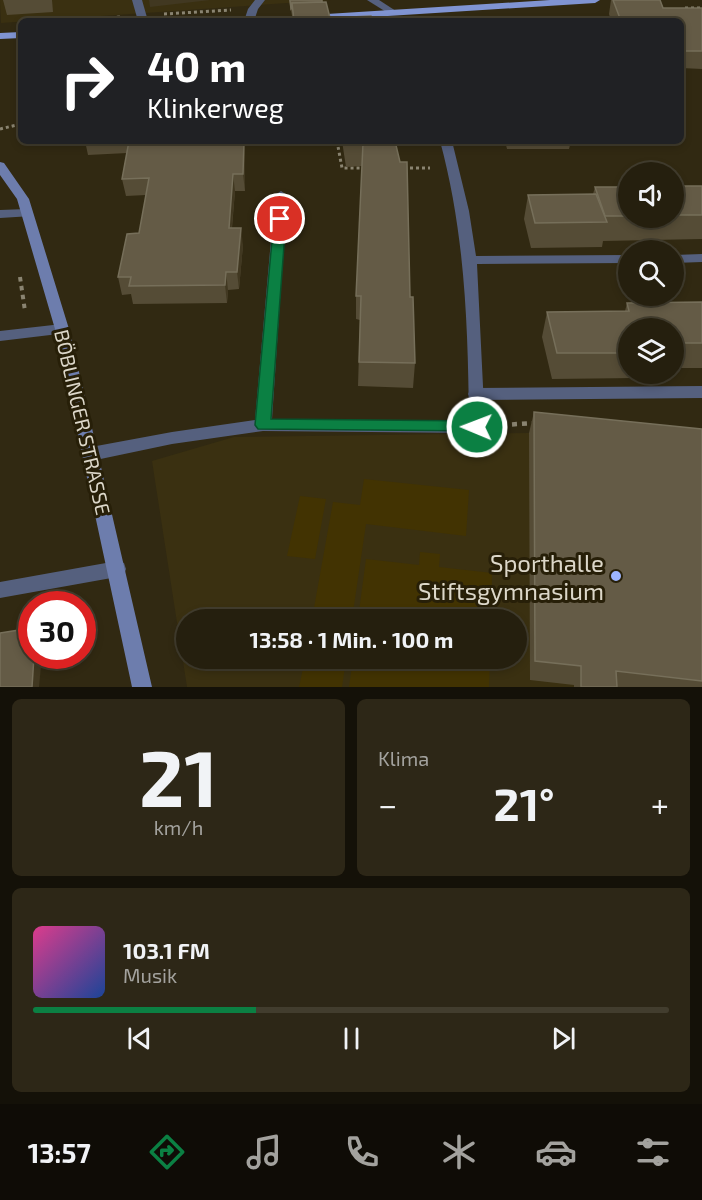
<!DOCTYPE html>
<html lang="de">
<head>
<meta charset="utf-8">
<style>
  :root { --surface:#251f0e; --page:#2d2717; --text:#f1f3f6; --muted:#a3a29e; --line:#423d2e; --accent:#0b8043 }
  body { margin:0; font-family:"Exo 2",sans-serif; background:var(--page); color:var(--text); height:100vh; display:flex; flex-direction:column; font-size:22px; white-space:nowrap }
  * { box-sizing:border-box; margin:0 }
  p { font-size:20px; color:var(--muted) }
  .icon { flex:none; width:33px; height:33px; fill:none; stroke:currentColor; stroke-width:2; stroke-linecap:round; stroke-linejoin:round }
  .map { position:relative; height:687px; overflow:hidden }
  .details { display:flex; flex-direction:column; gap:12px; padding:12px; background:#141108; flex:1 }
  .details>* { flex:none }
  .guide { position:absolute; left:18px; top:18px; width:666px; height:126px; border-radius:9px; box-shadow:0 3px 9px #0003,0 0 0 2px var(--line); background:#202124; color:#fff; overflow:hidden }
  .fabs { position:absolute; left:618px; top:162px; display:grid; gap:12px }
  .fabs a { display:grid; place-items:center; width:66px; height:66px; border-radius:50%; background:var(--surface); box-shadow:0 3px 9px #0003,0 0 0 2px var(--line); font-size:30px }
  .speed { position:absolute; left:18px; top:591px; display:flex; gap:12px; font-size:30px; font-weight:700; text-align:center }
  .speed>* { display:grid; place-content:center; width:78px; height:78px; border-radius:50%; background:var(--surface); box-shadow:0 3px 9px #0003,0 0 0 2px var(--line); line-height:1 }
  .speed .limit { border:9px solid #d22; background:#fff; color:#111 }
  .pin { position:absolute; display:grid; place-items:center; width:51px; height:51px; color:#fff; margin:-26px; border:3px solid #fff; border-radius:50%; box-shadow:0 2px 6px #0007 }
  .me { position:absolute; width:66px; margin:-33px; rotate:271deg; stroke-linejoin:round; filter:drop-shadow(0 0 4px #0008) }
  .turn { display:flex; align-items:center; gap:21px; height:126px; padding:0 30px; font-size:27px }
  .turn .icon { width:78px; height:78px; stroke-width:2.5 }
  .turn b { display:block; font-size:42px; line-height:51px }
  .big { font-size:45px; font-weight:700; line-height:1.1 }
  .details .card { flex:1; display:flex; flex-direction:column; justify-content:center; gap:9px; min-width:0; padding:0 21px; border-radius:9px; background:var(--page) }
  .details .dial { align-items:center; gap:0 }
  .dial b { font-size:78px; line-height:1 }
  .song { display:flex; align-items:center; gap:18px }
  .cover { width:72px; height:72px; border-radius:9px; background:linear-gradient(135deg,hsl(330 70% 55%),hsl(220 70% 35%)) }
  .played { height:6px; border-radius:3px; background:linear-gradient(90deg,var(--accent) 35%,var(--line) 35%) }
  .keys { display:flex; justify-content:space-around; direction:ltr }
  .heat { display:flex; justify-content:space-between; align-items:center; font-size:33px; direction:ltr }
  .details .tiles { flex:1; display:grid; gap:12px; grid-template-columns:1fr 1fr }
  .card:last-child { grid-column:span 2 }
  .trip { position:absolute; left:176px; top:609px; width:351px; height:60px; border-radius:30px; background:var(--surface); box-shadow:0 3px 9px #0003,0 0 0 2px var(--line); font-weight:700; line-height:60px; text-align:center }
  .menu { display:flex; height:96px; justify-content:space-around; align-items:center; background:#0f0c06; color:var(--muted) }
  .menu .icon { width:42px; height:42px }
  .menu .active { color:var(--accent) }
  .menu b { font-size:27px; color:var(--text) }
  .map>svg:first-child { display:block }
</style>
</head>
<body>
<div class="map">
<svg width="702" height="687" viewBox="0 0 702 687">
  <rect width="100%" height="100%" fill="#312912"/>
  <!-- built -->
  <g fill="#3a3011" fill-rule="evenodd">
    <polygon points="0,0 331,0 1,23"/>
    <path d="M529,433L702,452V687H187L152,461L234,437ZM186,620H516V658H186Z"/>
  </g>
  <!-- green -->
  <g fill="#423302">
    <polygon points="364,479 469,490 466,536 366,524 352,619 312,619 333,502 360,505"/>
    <polygon points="300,496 326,499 315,559 287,556"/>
    <polygon points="420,552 440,554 439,567 492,573 491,619 358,619 366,559 419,565"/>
    <polygon points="305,659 346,659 342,687 299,687"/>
    <polygon points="353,659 490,659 489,687 349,687"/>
  </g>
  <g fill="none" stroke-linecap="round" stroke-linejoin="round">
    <!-- path-far2 -->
    <g stroke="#8a8471" stroke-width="3" stroke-dasharray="3 3" stroke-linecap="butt">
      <polyline points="685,8 702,8"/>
      <polyline points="164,14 231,10"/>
      <polyline points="57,21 120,17"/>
      <polyline points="0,129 21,124"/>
      <polyline points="337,141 342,168 367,168"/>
      <polyline points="404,168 430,168"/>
    </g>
    <!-- path-far1 -->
    <polyline stroke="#8a8471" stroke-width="4" stroke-dasharray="4.5 4.5" stroke-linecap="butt" points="20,277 25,311"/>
    <!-- path -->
    <polyline stroke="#8a8471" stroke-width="4.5" stroke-dasharray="5 5" stroke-linecap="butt" points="502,425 536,423"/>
    <!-- service -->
    <g fill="#55607e" fill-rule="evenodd">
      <polygon points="132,0 142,0 148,21 138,21"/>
      <polygon points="255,0 265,0 258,9 254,21 244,21 248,9"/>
      <polygon points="367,0 379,0 399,13 391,15"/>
      <polygon points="27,209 33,213 32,216 0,218 0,210"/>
      <polygon points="62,324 69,329 67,333 0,341 0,331"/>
      <polygon points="702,386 702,398 476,400 470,398 468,394 470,390 476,388"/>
    </g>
    <!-- minor -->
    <g fill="#55607e" fill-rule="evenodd">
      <path d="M440,141H452L469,211L476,256L628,255V263L477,264L485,427L483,431L477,433L263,431L172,444L91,461L85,459L83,454L85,449L91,447L172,432L255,420L275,195L281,191L287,195L272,419L469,421C468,326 465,233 440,141Z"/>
      <polygon points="702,254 702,262 674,263 674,255"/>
      <polygon points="117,561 124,563 126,569 124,575 117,577 0,598 0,582"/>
    </g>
    <!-- secondary -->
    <polygon fill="#6d7dad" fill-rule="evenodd" points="0,162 4,163 29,199 69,329 152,687 132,687 55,329 17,199 0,175"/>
    <!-- primary -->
    <g fill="#8094d2" fill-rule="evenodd">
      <polygon points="550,0 600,0 595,3 309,21 258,21 263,18"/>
      <polygon points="21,32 21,38 0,39 0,33"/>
    </g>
  </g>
  <!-- wall -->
  <g fill="#554c36">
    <polygon points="3,0 52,0 53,12 7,15"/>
    <polygon points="289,0 322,0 330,18 372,21 293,21"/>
    <polygon points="611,0 660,0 663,8 702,8 702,69 681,68 681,21 611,21 609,14"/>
    <polygon points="85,141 245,141 245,191 235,191 232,228 243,245 239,289 228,290 227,303 133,304 131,294 122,295 118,277 139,233 146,195 126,196 122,179 127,153 88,155"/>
    <polygon points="342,141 395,141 410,297 415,363 413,388 358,386 360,320 356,319 356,296 362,166 346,167"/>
    <polygon points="505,141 571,141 569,149 507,149"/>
    <polygon points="674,186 702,186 702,239 603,241 602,247 531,248 524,219 528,195 593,194 595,187 628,187 628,218 674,218"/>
    <polygon points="702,302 702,368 674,368 674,328 628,328 628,374 637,374 636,378 552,379 542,337 547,312 625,311 627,303"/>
    <polygon points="534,412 702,429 702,687 574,687 574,685 530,680 529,433"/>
  </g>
  <!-- shaded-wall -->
  <g fill="#413821">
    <polygon points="149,0 210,0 150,7"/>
    <polygon points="244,141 245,141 245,191 243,174"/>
    <polygon points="233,174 235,191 230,245 229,228"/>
    <polygon points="241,228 243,245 239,289 237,272"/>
    <polygon points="226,272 228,290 227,303 225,285"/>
    <polygon points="34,656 42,656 39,687 32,687"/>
  </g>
  <!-- building -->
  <g fill="#645b46" stroke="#766f5a" stroke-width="1.5">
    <polygon points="290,0 322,0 322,2 292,3 292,8 291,9"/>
    <polygon points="613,0 660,0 663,8 702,8 702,51 681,51 681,21 621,21"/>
    <polygon points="326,2 330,18 371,16 372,21 294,21 292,3"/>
    <polygon points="129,141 244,141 243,174 233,174 229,228 241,228 237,272 226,272 225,285 129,286 131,277 118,277 127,234 139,233 149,178 122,179"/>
    <polygon points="346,141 395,141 400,162 407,162 410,297 413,297 415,363 359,362 361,296 356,296 363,143 346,144"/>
    <rect x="674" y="186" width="28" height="29"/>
    <polygon points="595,187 628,187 628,216 605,216"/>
    <polygon points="596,194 607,222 535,223 528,195"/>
    <polygon points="702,302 702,343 674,343 674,328 628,328 628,353 557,353 547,312 629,311 627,303"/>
    <polygon points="534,412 702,429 702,681 616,671 617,687 581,687 581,666 535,661"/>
    <polygon points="32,628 32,656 34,656 32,687 0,687 0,633"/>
  </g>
  <!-- route -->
  <polygon fill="#0b8043" stroke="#07532c" stroke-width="1.5" points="280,215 286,219 271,419 477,421 482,423 484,427 482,431 258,429 255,425 274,219"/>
  <!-- markers -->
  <circle fill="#9cb4fd" stroke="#271f08" stroke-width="2" cx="616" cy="576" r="6"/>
  <g text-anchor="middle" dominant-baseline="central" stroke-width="6" stroke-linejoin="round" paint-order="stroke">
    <!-- street labels -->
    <g font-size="20" fill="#dcd7c9" stroke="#271f08">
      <text transform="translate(83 422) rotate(77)">BÖBLINGER STRASSE</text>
    </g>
    <!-- near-poi labels -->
    <g font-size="24" fill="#dcd7c9" stroke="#271f08" text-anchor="end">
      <text x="604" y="562">Sporthalle<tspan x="604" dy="28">Stiftsgymnasium</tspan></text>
    </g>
  </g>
</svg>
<div class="fabs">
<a><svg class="icon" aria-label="sound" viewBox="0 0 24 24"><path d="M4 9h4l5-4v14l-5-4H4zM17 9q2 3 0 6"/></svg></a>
<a><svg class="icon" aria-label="search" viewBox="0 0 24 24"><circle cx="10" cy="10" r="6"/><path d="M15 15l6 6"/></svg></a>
<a><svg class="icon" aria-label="layers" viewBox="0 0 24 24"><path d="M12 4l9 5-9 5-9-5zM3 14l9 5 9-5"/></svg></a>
</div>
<div class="speed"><div class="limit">30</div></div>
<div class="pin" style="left:280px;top:219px;background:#d93025"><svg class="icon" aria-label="arrive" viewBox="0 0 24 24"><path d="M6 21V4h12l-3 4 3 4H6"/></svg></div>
<svg class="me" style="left:477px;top:427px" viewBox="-20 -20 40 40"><circle r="17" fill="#0b8043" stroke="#fff" stroke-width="3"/><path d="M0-11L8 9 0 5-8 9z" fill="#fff"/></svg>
<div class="trip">13:58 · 1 Min. · 100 m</div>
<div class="guide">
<div class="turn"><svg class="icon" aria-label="right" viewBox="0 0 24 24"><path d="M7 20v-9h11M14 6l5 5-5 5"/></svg><div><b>40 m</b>Klinkerweg</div></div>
</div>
</div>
<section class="details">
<div class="tiles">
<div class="card dial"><b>21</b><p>km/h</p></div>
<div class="card"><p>Klima</p>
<div class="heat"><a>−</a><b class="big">21°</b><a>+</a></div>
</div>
<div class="card">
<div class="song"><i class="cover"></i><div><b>103.1 FM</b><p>Musik</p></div></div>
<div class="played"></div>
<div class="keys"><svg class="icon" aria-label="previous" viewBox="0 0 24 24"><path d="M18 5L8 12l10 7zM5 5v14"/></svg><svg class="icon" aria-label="pause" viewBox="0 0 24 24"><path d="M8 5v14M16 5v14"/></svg><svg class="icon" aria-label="next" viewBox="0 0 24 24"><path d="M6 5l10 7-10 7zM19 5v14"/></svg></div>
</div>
</div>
</section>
<nav class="menu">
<b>13:57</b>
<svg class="icon active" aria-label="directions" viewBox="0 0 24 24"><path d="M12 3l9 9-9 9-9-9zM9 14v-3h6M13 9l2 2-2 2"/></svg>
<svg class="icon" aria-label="music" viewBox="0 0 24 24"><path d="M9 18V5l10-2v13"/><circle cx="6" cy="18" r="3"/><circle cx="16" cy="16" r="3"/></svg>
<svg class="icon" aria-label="phone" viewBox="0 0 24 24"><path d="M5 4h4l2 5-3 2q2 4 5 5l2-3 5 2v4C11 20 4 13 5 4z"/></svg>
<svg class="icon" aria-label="climate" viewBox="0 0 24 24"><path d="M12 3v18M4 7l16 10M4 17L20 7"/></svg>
<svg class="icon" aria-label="car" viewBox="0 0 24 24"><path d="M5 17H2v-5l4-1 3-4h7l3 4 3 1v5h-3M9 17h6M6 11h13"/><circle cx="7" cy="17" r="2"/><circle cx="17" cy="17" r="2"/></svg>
<svg class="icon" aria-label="filters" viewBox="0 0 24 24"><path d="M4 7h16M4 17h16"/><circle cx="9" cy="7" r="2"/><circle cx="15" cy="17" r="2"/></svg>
</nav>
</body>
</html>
